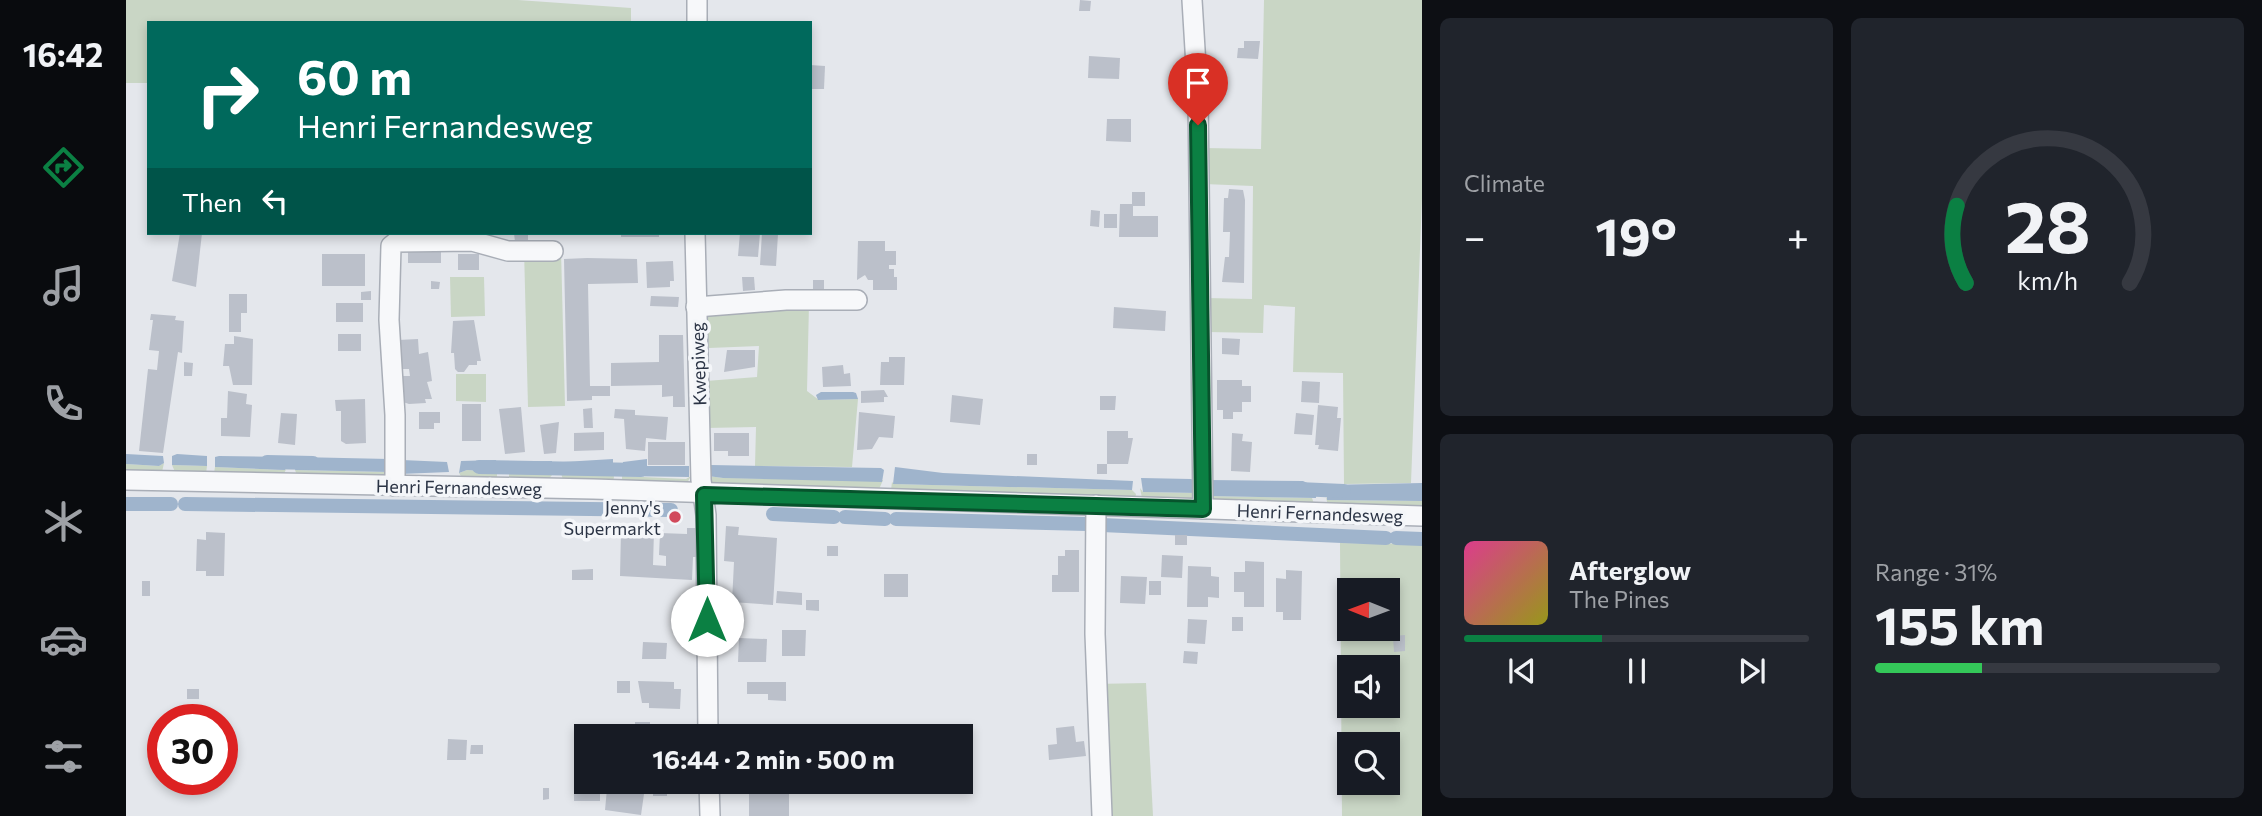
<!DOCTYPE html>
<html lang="en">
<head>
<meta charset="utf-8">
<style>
  :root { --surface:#171b24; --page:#20242c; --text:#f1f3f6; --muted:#9ea1a6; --line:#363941; --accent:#0b8043 }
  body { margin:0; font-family:Commissioner,sans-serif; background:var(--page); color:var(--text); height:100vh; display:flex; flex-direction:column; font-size:26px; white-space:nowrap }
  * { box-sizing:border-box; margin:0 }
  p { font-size:23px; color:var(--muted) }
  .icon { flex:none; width:38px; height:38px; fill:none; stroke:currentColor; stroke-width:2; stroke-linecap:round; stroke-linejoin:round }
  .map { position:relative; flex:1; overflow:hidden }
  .panel { display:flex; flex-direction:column; gap:18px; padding:18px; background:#0d0f14; width:840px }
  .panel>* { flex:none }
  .guide { position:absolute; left:21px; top:21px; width:665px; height:214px; border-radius:0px; box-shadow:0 4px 10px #0003; background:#00695c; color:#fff; overflow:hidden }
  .needle { width:46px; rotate:271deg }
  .buttons { position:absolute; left:1211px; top:578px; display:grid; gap:14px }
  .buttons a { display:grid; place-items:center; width:63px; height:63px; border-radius:0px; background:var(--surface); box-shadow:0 4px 10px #0003; font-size:35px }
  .speed { position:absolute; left:21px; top:704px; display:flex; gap:14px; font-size:35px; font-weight:700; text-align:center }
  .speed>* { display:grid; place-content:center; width:91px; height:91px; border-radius:50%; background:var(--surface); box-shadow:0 4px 10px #0003; line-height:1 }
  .speed .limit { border:10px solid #d22; background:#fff; color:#111 }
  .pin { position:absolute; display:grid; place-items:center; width:60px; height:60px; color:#fff; margin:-72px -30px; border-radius:50% 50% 50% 0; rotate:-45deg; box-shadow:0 0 7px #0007 }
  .pin .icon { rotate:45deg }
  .me { position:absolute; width:77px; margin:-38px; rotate:0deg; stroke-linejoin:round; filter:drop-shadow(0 0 5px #0008) }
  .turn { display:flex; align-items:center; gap:24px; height:147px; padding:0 35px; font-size:32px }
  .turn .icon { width:91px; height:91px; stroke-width:2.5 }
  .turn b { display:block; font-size:49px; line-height:60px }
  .then { display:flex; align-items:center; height:66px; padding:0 35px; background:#0003; gap:14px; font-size:26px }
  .big { font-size:52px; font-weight:700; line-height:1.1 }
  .panel .card { flex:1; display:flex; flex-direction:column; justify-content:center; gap:10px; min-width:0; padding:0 24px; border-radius:10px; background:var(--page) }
  .panel .dial { align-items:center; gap:0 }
  .dial svg { height:182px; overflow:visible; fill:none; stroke:var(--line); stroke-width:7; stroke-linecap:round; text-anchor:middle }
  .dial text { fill:var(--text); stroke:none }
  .song { display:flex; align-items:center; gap:21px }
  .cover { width:84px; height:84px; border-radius:10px; background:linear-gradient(135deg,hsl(330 70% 55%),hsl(60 70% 35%)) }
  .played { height:7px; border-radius:4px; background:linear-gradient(90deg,var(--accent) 40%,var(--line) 40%) }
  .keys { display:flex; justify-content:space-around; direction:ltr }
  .heat { display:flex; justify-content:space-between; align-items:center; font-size:38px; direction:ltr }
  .charge { height:10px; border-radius:5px; background:linear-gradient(90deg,#34c759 31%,var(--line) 0) }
  .panel .tiles { flex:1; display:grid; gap:18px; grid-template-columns:repeat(2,1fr) }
  .trip { position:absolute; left:448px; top:724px; width:399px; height:70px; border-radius:0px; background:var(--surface); box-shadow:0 4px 10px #0003; font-weight:700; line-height:70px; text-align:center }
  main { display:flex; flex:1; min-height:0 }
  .tabs { display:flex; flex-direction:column; width:126px; justify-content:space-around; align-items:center; background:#090b0e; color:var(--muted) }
  .tabs .icon { width:49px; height:49px }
  .tabs .active { color:var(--accent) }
  .tabs b { font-size:32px; color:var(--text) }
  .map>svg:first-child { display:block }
</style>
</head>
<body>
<main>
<nav class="tabs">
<b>16:42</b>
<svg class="icon active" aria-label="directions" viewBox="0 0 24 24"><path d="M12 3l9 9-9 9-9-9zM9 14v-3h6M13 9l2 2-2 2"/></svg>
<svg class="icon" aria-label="music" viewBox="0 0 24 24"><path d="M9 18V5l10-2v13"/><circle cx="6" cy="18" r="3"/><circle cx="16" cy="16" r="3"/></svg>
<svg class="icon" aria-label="phone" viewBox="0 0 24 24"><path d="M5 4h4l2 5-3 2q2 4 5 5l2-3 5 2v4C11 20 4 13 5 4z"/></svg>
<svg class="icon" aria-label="climate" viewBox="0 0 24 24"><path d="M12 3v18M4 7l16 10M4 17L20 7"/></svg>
<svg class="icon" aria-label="car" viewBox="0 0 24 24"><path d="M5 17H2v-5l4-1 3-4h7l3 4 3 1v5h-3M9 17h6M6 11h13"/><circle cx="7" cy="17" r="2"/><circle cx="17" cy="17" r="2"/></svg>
<svg class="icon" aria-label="filters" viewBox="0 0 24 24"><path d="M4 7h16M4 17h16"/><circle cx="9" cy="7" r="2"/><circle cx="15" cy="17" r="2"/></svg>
</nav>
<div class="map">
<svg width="1296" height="816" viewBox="0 0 1296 816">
  <rect width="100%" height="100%" fill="#e4e7ec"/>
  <!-- green -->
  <g fill="#c9d6c5" fill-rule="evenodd">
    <polygon points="0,0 392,0 505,8 505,23 23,23 23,83 0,83"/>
    <polygon points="1138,0 1296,0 1296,198 1285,483 1218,484 1217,373 1167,372 1169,307 1138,305 1137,333 1081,332 1080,298 1126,299 1127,186 1078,184 1078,148 1135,149"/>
    <polygon points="398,249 435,250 439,406 402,407"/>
    <polygon points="324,277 358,277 359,316 325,317"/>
    <polygon points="683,304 681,391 693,400 732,399 726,467 629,466 630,427 580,428 580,381 631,377 633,346 583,348 579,311"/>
    <polygon points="330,374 360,374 360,402 330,401"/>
    <polygon points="38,463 36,472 0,474 0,464 33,466"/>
    <polygon points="46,465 81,466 80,474 50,474"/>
    <polygon points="162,465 156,478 88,473 89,467 159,470"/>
    <polygon points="169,470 263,472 263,478 171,475"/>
    <polygon points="341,470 371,472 371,479 336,478 333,473"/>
    <polygon points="383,472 426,475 419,483 383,480"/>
    <polygon points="435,473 487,474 488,477 487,482 437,480"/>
    <polygon points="496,476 560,479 565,476 560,485 496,483"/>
    <polygon points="582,476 597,478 757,480 751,494 584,484"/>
    <polygon points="766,482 768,484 1006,490 1010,494 1009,498 765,490"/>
    <polygon points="1014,488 1017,492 1071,493 1071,499 1016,498"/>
    <polygon points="1082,496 1186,498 1188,504 1087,504"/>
    <polygon points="1200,497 1202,500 1296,501 1296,511 1202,506"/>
    <path d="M1214,543L1296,544V816H1216ZM1223,590H1262V628H1223ZM1223,667H1262V705H1223ZM1223,744H1262V782H1223Z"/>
    <polygon points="1020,683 1027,816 972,816 968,684"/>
  </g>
  <!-- water -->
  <g fill="#9fb4cc">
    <polygon points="695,392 727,392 730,393 732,399 692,400 690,395"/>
    <polygon points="0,454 37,456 38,463 33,466 0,464"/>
    <polygon points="51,454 81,456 81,466 46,465 46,456"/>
    <polygon points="93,456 159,457 159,470 89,467 89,457"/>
    <polygon points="172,457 263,459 263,472 169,470"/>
    <polygon points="487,459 487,474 435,473 437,462"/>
    <polygon points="521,459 521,466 563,466 563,477 496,476 497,462"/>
    <polygon points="276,460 321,462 323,472 274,474"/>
    <polygon points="370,460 371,472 341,470 333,473 335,461"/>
    <polygon points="426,461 426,475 380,472 380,462"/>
    <polygon points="585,465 755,468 758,470 756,482 597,478 582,476 582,466"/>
    <polygon points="769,467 817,473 1007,481 1006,490 767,484"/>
    <polygon points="1015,478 1065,479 1072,482 1071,493 1017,492"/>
    <polygon points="1083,480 1177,481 1190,487 1190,498 1083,496"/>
    <polygon points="1296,483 1296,501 1201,500 1201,485"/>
  </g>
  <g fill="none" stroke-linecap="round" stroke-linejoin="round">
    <!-- canal -->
    <g stroke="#9fb4cc" stroke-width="14">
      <polyline points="141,462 187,463"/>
      <polyline points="353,467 515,470"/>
      <polyline points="1172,489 1218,491"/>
      <polyline points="0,504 45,504"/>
      <polyline points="59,504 545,510"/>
      <polyline points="647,514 708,517"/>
      <polyline points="719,517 759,519"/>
      <polyline points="770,519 961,524"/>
      <polyline points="976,525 1260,538"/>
      <polyline points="1270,538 1296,539"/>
    </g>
  </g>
  <!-- building -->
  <g fill="#bbc0ca">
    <polygon points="954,0 965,1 964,11 953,11"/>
    <polygon points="1118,41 1134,41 1132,59 1111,58 1112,48 1118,48"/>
    <polygon points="963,56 994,58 993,79 962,78"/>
    <polygon points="684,65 699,66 698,89 684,89"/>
    <polygon points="981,119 1005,119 1005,142 980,141"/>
    <polygon points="1103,189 1117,190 1119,200 1118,283 1096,282 1099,257 1103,257 1104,232 1097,232 1098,198 1102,198"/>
    <polygon points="1006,192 1019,192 1019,206 1007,206 1007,216 1032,216 1032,237 993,237 994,204 1006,204"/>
    <polygon points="965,210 974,211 973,227 964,226"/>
    <rect x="978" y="214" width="13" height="14"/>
    <polygon points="54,233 76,233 70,287 46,281"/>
    <polygon points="388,233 402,233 402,242 389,242"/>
    <rect x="495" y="233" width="38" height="4"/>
    <polygon points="614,233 634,233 632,257 612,256"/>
    <polygon points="636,233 652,234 650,266 634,265"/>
    <polygon points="732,241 759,241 759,251 770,251 770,265 763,265 763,269 768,269 768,277 771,277 771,290 747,290 747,280 742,280 739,275 731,280"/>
    <rect x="282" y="248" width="33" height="15"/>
    <rect x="196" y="254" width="43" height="32"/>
    <rect x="332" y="254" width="21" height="16"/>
    <polygon points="461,258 511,259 512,283 462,284 464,386 484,386 484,396 466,396 466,400 441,401 438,259"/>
    <polygon points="547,261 548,281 544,281 544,287 521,288 520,262"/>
    <polygon points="616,277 628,277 629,290 617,291"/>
    <polygon points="687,280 698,280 698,292 687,291"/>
    <polygon points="305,281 314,282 313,289 305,289"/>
    <polygon points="245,291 245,300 235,300 235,292"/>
    <polygon points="103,294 121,294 121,313 115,313 115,332 103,332"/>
    <polygon points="525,296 553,297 552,307 524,306"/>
    <rect x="210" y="303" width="27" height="19"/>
    <polygon points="988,307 1040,311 1039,331 987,328"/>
    <polygon points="25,314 50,316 49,320 58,321 56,353 52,352 37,453 13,451 22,369 31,370 33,351 23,350 27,320 24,320"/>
    <polygon points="348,320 355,361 351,361 351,365 343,365 338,372 332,372 329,369 328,353 325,353 327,321"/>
    <rect x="212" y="334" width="23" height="17"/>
    <polygon points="533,335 557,335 559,407 547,407 547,396 536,397 536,385 485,386 485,363 533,362"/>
    <polygon points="108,336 127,339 126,385 107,385 103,366 97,366 99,344 108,344"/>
    <polygon points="1096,338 1114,339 1113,355 1096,354"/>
    <polygon points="292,339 293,354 302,352 306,381 301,382 306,399 299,399 300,403 283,404 277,402 275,376 284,376 283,369 274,369 272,340"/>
    <polygon points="601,350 629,350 629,367 598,372"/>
    <polygon points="763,357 779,357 778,385 754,385 755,362 763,362"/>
    <polygon points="58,362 67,363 66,376 58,376"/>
    <polygon points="717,365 718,374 724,373 725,386 697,387 696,367"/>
    <polygon points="1091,380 1116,380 1116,386 1125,386 1125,402 1116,402 1116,412 1107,412 1107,419 1097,419 1097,410 1091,410"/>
    <polygon points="1176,381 1194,382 1193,403 1175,402"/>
    <polygon points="758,390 762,397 758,397 758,402 735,403 735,391"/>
    <polygon points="102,391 121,394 120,404 126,405 124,437 95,436 95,418 101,418"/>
    <polygon points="826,395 857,399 854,425 824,422"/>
    <polygon points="974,396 990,396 989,410 974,410"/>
    <polygon points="239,399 240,443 220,444 215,441 215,411 210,411 209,400"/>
    <rect x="336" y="404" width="19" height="37"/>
    <polygon points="1192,405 1212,407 1211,418 1215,418 1212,451 1192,449 1193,445 1189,445"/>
    <polygon points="395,407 399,452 379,454 373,409"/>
    <polygon points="466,408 467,428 458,428 457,409"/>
    <polygon points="489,409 509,410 509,415 542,417 540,440 520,438 519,451 500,449 498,419 488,418"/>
    <polygon points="293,412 314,412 314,423 308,423 308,429 293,429"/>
    <polygon points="733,412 769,416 767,438 753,437 746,449 731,450"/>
    <polygon points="155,413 171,414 169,445 152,443"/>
    <polygon points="1170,413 1188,415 1186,435 1168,434"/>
    <polygon points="433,422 430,453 418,454 414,425"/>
    <polygon points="981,431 1002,431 1002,438 1007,438 1002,464 981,464"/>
    <polygon points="478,432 478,450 448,451 448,433"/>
    <polygon points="588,433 623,433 623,456 602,456 602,451 588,451"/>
    <polygon points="1106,433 1117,434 1116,441 1126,442 1124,472 1105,471"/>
    <rect x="522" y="442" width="37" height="23"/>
    <rect x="901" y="454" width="10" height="11"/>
    <rect x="971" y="464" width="10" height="10"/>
    <polygon points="600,526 613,527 612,535 651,538 647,605 606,602 608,562 598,561"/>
    <polygon points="561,528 576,528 575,557 567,557 566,580 494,576 495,530 528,531 527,565 540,566 540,556 533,555 534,533 561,534"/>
    <polygon points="80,532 99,533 98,576 80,576 80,571 70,571 71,539 80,540"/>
    <rect x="1049" y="535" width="12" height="10"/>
    <rect x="701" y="546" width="11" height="10"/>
    <polygon points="939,550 953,550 953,592 926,592 926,575 932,575 932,556 939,556"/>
    <polygon points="1036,555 1057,556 1056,578 1035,577"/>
    <polygon points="1119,561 1138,562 1138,607 1118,607 1118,592 1108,592 1108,572 1119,572"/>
    <polygon points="1062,566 1085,567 1085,576 1093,577 1093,598 1082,597 1082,607 1061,607"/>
    <polygon points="467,569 467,580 446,580 446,570"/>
    <polygon points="1160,570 1176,571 1175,620 1157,620 1157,612 1150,612 1150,578 1160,579"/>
    <rect x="758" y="574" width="24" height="23"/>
    <polygon points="995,576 1021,577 1019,604 994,603"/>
    <rect x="16" y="581" width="8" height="15"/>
    <rect x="1023" y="581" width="12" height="14"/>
    <polygon points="651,591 676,593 676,605 650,603"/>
    <polygon points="680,600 693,600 693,611 680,610"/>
    <rect x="1106" y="617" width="11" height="14"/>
    <polygon points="1062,619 1081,620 1079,644 1061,643"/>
    <polygon points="656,630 680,630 679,656 656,656"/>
    <polygon points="1279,635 1279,651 1268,652 1267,636"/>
    <polygon points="613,638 641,639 640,662 612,662"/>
    <polygon points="517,642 541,643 540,659 516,659"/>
    <polygon points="1058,651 1072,652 1071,664 1057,663"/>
    <rect x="491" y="681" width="13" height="12"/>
    <polygon points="512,681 548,682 548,689 555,689 554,709 523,708 523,703 516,703"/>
    <polygon points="621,682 660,682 660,701 642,700 642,694 621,694"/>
    <rect x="61" y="689" width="12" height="10"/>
    <rect x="509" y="722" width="15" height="15"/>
    <polygon points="948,726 950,742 958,741 960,756 923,760 922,745 931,744 930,728"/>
    <polygon points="322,739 341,740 340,760 321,760"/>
    <polygon points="345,745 357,745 357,754 344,754"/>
    <polygon points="514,782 572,782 572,790 541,789 541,796 527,796 527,792 514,791"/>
    <rect x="448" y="783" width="26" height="18"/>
    <polygon points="417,788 423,788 423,799 417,800"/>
    <polygon points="481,789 518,794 515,815 479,810"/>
    <rect x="623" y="794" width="40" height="22"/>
  </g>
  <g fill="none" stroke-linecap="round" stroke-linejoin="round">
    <defs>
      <g id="minor">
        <polyline points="571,0 571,23"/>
        <polyline points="1066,0 1072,99 1077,509"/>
        <polyline points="569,233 575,480 580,515 582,737"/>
        <polyline points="570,307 660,300 731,300"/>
        <polyline points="0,480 467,489 1296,516"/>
        <polyline points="269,486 269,415 263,320 265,246 270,242 346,241 382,251 427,251"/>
        <polyline points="970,505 969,634 976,816"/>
        <polyline points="583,782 584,816"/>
      </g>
    </defs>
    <!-- minor casing -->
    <use href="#minor" stroke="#a9aeb7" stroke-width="22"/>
    <!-- minor -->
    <use href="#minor" stroke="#f7f8fa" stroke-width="19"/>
  </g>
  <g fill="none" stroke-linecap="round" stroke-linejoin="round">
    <defs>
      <polyline id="route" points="581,620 578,495 1077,509 1072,125"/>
    </defs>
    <!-- route casing -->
    <use href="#route" stroke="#07532c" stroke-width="18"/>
    <!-- route -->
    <use href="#route" stroke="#0b8043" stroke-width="12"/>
  </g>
  <!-- markers -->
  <circle fill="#d1495b" stroke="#f4f6f9" stroke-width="2.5" cx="549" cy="517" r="7"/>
  <g text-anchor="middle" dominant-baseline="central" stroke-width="7" stroke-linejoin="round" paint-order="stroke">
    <!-- street labels -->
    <g font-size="18" fill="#2b3445" stroke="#f4f6f9">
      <text transform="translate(572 364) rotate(-92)">Kwepiweg</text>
      <text transform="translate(333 487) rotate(1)">Henri Fernandesweg</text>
      <text transform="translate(1194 513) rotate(2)">Henri Fernandesweg</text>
    </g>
    <!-- poi labels -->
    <g font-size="18" fill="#2b3445" stroke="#f4f6f9" text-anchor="end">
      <text x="535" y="507">Jenny's<tspan x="535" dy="21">Supermarkt</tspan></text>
    </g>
  </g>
</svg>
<div class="buttons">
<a><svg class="needle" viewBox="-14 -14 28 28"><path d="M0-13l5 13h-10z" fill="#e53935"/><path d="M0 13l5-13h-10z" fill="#9ea1a6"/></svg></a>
<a><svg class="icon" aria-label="sound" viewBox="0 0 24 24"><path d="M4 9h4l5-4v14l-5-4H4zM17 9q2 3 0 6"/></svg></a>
<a><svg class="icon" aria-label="search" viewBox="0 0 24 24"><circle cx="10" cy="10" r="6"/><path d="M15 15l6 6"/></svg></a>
</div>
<div class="speed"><div class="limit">30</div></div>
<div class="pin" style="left:1072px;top:125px;background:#d93025"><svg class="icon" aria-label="arrive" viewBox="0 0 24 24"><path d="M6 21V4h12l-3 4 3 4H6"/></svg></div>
<svg class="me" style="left:581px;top:620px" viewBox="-20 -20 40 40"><circle r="19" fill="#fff"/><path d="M0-13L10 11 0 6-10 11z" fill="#0b8043"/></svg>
<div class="trip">16:44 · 2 min · 500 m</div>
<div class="guide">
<div class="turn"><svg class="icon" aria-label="right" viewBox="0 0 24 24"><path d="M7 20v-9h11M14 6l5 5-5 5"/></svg><div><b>60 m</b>Henri Fernandesweg</div></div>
<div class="then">Then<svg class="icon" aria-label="left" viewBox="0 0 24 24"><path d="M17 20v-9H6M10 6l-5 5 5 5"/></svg></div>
</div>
</div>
<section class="panel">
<div class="tiles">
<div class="card"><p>Climate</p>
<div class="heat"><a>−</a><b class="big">19°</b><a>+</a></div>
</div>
<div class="card dial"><svg viewBox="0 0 100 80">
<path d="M14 69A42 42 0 1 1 86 69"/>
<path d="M14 69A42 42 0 0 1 10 35" stroke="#0b8043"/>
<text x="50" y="56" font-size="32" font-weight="700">28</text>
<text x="50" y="72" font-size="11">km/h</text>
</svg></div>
<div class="card">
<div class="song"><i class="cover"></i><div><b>Afterglow</b><p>The Pines</p></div></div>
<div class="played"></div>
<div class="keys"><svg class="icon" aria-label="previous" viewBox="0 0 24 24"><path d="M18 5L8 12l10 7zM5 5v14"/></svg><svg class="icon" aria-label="pause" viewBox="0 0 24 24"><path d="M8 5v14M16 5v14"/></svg><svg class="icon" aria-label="next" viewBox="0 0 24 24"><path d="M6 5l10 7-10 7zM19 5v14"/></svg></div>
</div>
<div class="card"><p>Range · 31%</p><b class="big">155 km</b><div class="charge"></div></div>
</div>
</section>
</main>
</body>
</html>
